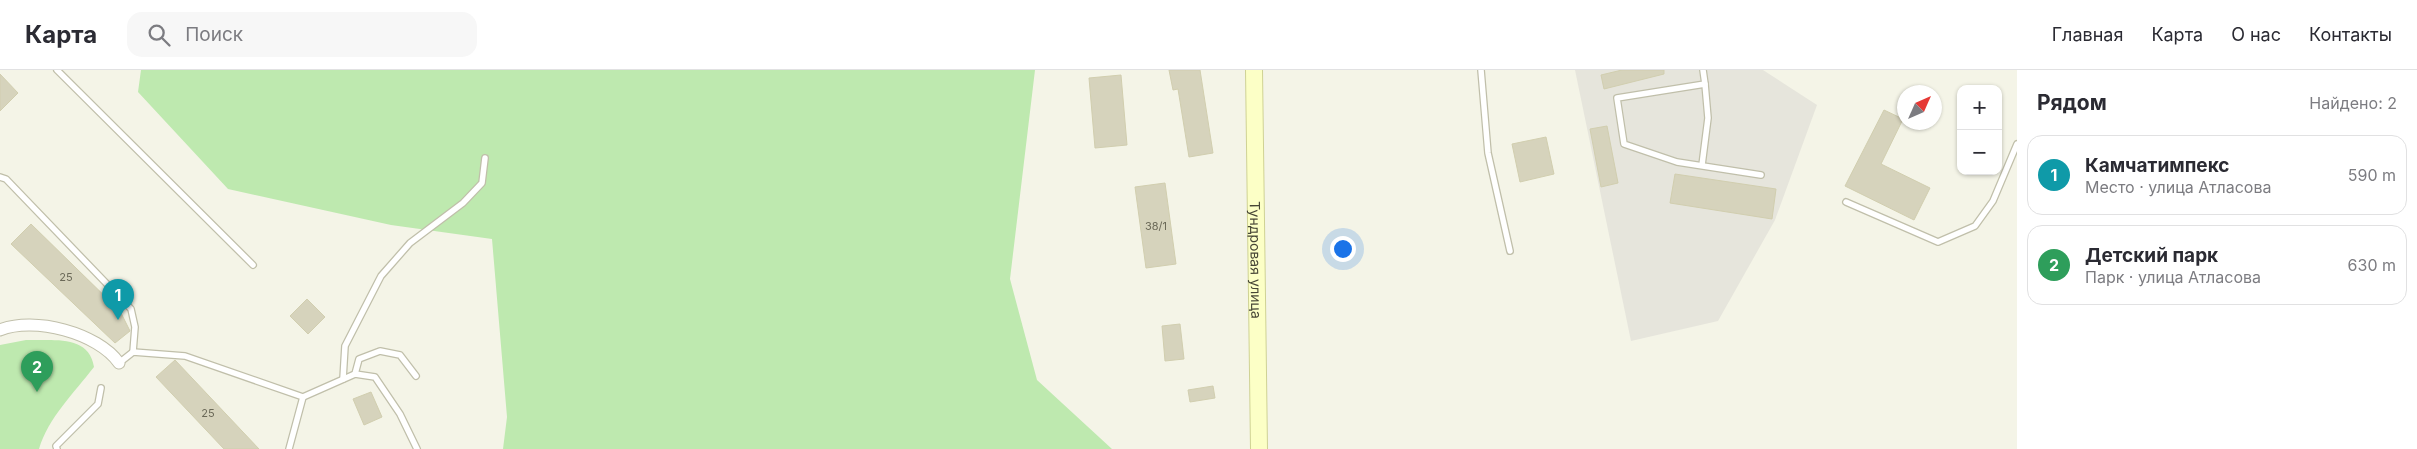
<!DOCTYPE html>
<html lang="ru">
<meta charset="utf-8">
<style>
body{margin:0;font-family:Inter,sans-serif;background:#f7f7f7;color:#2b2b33}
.controls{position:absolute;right:15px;top:15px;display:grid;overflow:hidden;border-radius:10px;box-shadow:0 1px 4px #0004}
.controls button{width:45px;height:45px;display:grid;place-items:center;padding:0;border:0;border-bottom:1px solid #e1e1e2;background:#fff;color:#2b2b33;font:25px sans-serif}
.compass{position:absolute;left:1897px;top:15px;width:45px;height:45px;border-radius:50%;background:#fff;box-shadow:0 1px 4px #0004;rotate:45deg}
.you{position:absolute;left:1342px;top:178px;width:18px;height:18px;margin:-12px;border:4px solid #fff;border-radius:50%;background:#1a73e8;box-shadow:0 0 0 8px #1a73e833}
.badge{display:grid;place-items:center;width:32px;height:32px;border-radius:50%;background:#0b8043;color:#fff;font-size:16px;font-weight:700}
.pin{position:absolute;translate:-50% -41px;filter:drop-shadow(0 1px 2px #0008)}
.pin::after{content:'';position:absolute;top:26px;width:18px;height:15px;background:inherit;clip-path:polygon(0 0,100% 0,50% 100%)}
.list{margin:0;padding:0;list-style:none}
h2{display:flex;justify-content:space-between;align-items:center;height:65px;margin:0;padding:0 20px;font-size:21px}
h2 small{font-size:16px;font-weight:400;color:#7c7c81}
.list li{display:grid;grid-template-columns:32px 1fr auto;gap:15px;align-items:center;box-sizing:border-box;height:80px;margin:0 10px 10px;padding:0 10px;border:1px solid #e1e1e2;border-radius:15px}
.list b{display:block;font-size:19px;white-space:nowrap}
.list p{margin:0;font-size:16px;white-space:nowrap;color:#7c7c81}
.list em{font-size:16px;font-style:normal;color:#7c7c81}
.icon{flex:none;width:28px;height:28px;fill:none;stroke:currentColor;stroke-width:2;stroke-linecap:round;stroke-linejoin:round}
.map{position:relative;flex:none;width:2017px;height:379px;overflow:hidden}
header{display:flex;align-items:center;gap:30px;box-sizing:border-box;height:70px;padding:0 25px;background:#fff;border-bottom:1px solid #e1e1e2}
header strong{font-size:24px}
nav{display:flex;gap:28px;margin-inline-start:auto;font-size:18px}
.search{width:350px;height:45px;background:#f7f7f7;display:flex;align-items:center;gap:12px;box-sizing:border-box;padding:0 18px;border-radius:15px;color:#7c7c81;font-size:19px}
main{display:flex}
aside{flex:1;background:#fff}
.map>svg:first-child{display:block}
</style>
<header>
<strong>Карта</strong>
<div class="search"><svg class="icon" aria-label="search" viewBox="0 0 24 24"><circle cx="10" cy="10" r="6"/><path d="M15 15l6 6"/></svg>Поиск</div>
<nav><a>Главная</a><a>Карта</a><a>О нас</a><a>Контакты</a></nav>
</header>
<main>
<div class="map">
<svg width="2017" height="379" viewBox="0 0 2017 379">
<rect width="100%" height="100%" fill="#f4f4e7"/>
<path fill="#e6e5dc" d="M 1575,0 L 1763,0 L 1817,35 L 1775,150 L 1718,251 L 1631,271 Z"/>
<g fill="#bee9af">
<path d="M 141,0 L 1035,0 L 1010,209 L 1037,310 L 1112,379 L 503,379 L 507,347 L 492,169 L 391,155 L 228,119 L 138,22 Z"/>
<path d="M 26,270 C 52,271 89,264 94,297 C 74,323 48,348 39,379 L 0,379 L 0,275 Z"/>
</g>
<g fill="#d6d3bc" stroke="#d1ceaf">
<path d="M 1169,0 L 1200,0 L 1213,83 L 1189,87 L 1178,19 L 1173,20 Z"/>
<path d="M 1622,0 L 1664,0 L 1664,4 L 1604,19 L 1601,5 Z"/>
<path d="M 0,4 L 18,23 L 0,41 Z"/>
<path d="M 1121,5 L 1127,75 L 1095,78 L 1089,8 Z"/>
<path d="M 1884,40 L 1903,49 L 1881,94 L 1930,118 L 1914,150 L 1845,116 Z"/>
<path d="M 1607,56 L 1618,113 L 1601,117 L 1590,59 Z"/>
<path d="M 1546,67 L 1554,104 L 1520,112 L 1512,74 Z"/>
<path d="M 1675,104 L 1776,119 L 1772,149 L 1670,133 Z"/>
<path d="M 1165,113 L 1176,194 L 1146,198 L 1135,117 Z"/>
<path d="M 31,154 L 120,241 L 130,261 L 115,273 L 11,174 Z"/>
<path d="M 307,229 L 325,247 L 308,264 L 290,246 Z"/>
<path d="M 1180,254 L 1184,289 L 1165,291 L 1162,256 Z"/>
<path d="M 175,290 L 259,379 L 224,379 L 156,307 Z"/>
<path d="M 1213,316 L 1215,328 L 1190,332 L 1188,320 Z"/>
<path d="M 371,322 L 382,347 L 364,355 L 353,329 Z"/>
</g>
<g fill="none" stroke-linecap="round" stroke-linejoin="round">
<defs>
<g id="lane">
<path d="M 57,0 L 253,195"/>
<path d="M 1481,0 L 1488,83 L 1510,181"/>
<path d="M 1703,0 L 1705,14 L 1617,28 L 1624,74 L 1677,92 L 1761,105"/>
<path d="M 1702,95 L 1708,48 L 1705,14"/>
<path d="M 0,107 L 6,109 L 131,239 L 135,257 L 133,282"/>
<path d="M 1846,132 L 1938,172 L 1975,156 L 1993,131 L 2017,74"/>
<path d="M 119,293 L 133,282 L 185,286 L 303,327 L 355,304 L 375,307 L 400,344 L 417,379"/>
<path d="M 355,304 L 359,289 L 380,281 L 400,285 L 416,306"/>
<path d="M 343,309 L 345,276 L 381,206 L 410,173 L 463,133 L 482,113 L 485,88"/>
<path d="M 57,379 L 56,376 L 98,334 L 101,318"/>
<path d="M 289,379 L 303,327"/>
</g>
<path id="street" d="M 0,260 C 34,246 98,263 119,293"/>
<g id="secondary">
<path id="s1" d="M 1254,0 L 1259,379"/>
</g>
</defs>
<use href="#lane" stroke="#c0bfaa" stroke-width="8"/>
<use href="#street" stroke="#c0bfaa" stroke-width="13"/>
<use href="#secondary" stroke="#cfd294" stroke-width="18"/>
<use href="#lane" stroke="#fff" stroke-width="5.5"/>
<use href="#street" stroke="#fff" stroke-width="11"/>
<use href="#secondary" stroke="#fcffc6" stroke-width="16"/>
</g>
<g text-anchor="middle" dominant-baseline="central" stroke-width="5" stroke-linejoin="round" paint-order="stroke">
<g font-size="11" fill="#6b6958">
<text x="1156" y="156">38/1</text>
<text x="66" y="207">25</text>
<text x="208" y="343">25</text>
</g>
<g font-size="14" fill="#474636" stroke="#fff">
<text stroke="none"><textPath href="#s1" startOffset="190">Тундровая улица</textPath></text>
</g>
</g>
</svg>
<div class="controls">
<button>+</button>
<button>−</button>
</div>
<svg class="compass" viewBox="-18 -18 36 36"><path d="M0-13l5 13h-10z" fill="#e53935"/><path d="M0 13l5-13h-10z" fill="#7c7c81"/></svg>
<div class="you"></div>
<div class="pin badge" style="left:118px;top:250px;background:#0f9aa8">1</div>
<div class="pin badge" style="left:37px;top:322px;background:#2e9e5b">2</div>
</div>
<aside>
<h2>Рядом<small>Найдено: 2</small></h2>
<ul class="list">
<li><span class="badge" style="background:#0f9aa8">1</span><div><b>Камчатимпекс</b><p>Место · улица Атласова</p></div><em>590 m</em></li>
<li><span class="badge" style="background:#2e9e5b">2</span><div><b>Детский парк</b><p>Парк · улица Атласова</p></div><em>630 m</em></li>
</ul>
</aside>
</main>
